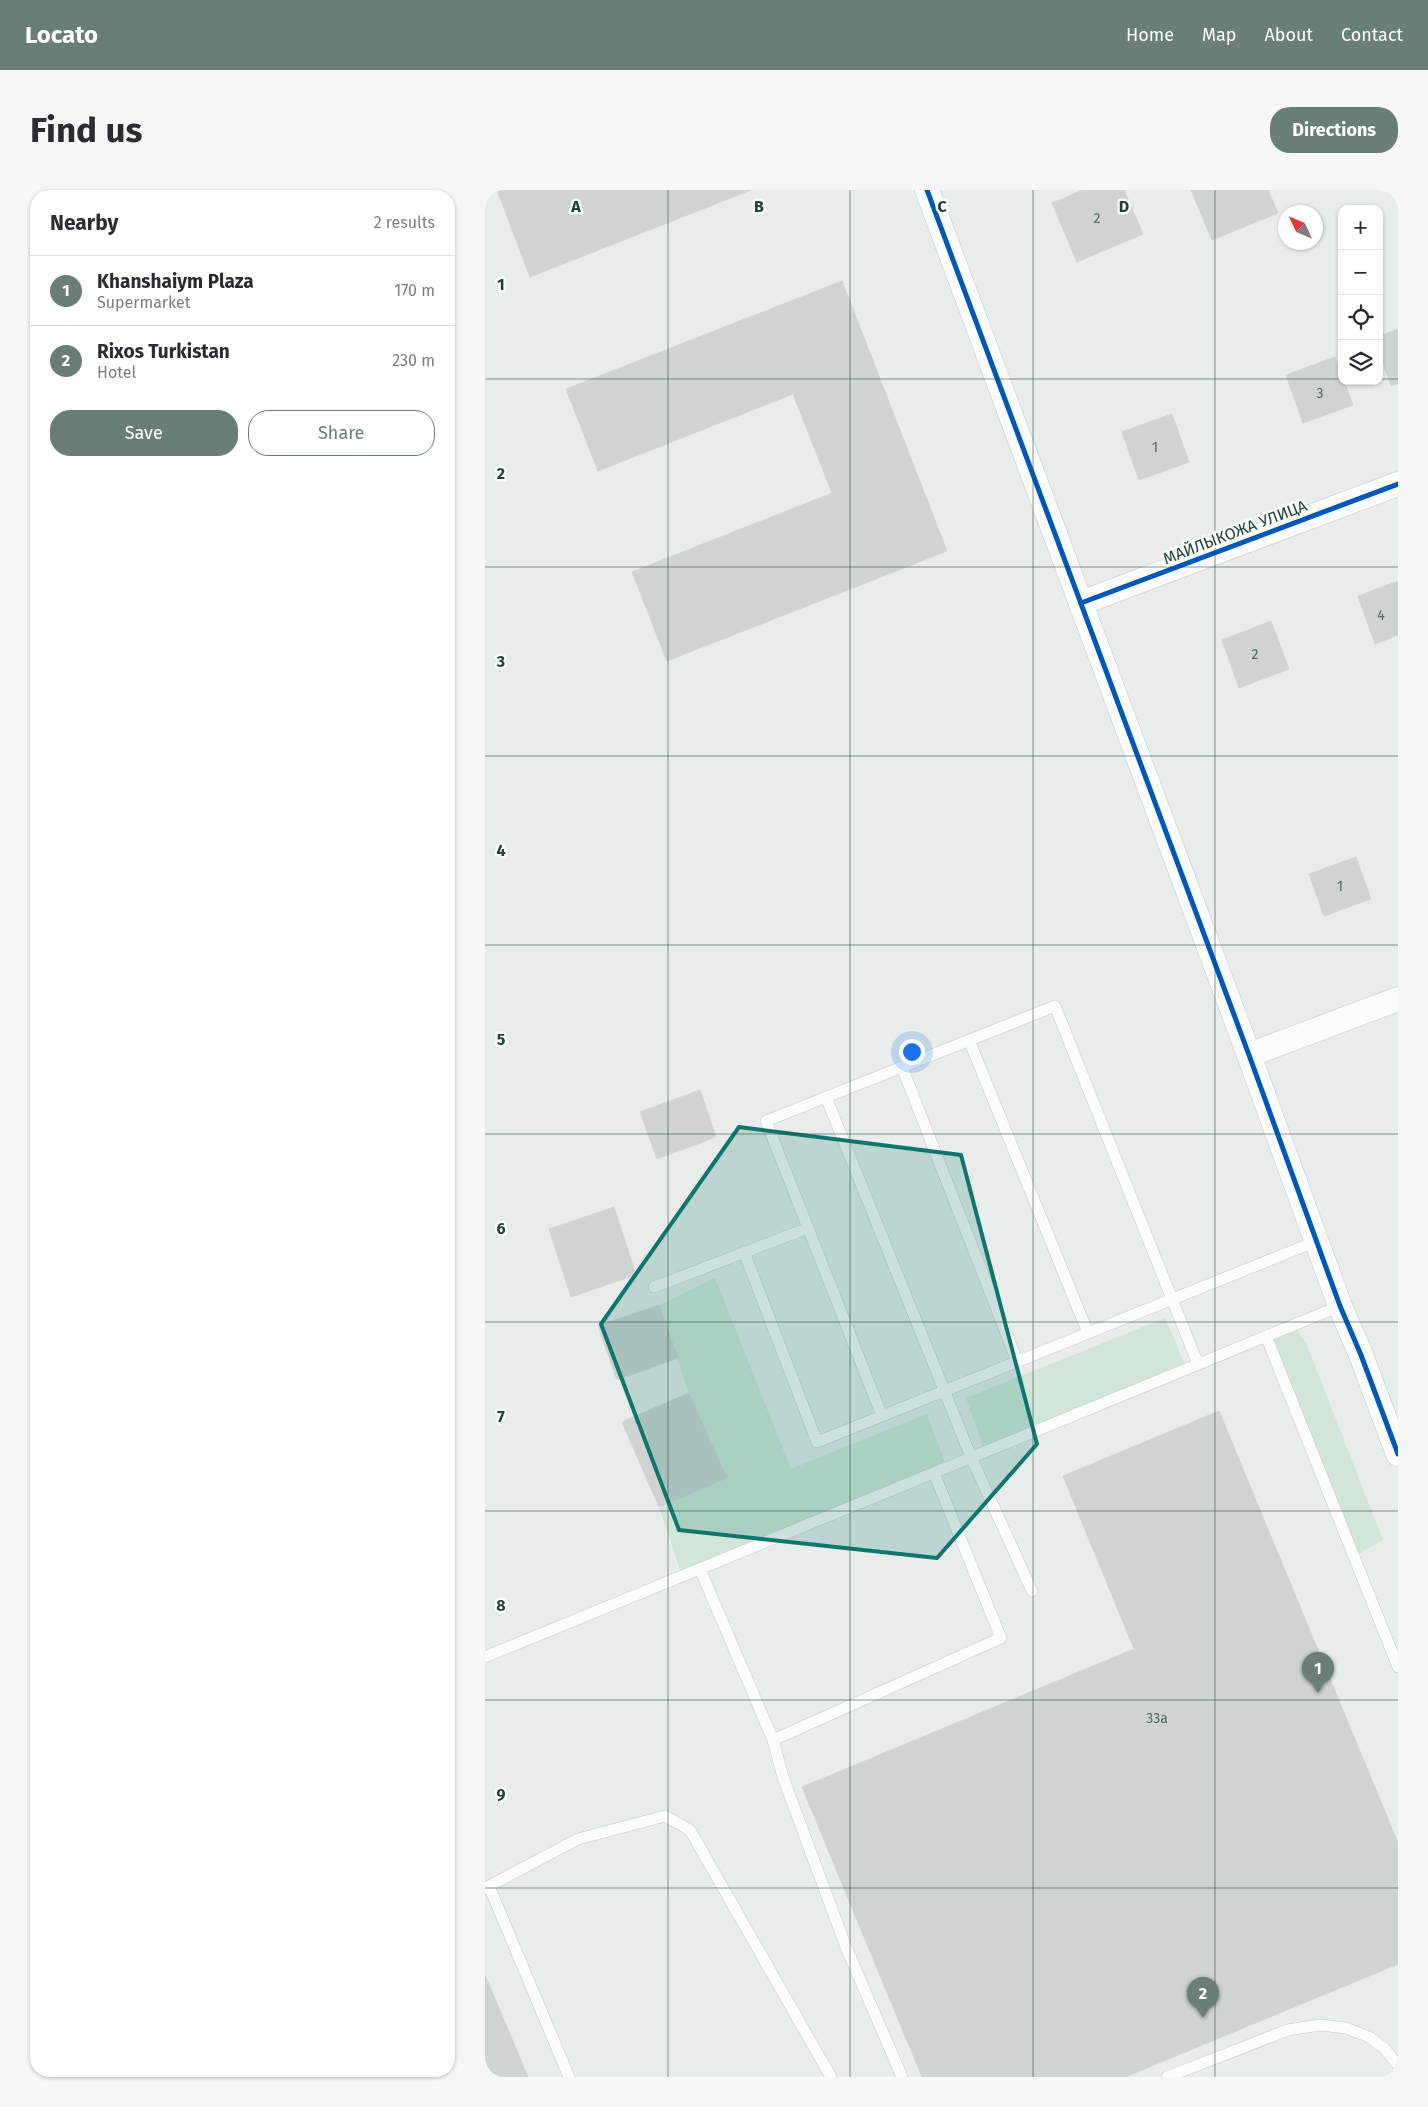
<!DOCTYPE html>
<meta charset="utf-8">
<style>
body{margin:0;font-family:"Fira Sans",sans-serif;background:#f7f7f7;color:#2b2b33}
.controls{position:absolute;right:15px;top:15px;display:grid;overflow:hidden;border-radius:10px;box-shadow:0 1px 4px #0004}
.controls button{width:45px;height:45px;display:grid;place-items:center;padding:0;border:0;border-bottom:1px solid #e1e1e2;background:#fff;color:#2b2b33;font:25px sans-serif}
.compass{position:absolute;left:793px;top:15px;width:45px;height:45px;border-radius:50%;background:#fff;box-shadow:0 1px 4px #0004;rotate:314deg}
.you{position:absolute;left:426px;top:861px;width:18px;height:18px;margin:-12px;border:4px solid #fff;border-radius:50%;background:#1a73e8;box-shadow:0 0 0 8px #1a73e833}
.badge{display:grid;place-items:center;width:32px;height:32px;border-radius:50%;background:#697e78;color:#fff;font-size:16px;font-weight:700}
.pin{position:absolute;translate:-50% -41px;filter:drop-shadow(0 1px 2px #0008)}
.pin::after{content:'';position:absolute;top:26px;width:18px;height:15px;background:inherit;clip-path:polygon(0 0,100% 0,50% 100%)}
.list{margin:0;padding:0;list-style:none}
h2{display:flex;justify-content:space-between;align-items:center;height:65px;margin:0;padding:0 20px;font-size:21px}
h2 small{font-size:16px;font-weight:400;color:#7c7c81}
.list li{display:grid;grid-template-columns:32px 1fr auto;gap:15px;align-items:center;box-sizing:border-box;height:70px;padding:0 20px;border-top:1px solid #e1e1e2}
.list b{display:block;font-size:19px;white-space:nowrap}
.list p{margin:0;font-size:16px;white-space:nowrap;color:#7c7c81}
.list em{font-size:16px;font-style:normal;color:#7c7c81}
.actions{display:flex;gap:10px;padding:15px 20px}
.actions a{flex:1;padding:11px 0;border:1px solid #697e78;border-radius:20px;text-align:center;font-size:18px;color:#697e78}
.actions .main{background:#697e78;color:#fff}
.icon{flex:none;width:28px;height:28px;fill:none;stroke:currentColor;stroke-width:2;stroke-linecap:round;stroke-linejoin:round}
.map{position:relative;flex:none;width:913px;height:1887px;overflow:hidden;border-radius:20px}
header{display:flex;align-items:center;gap:30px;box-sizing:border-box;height:70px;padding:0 25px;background:#697e78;color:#fff}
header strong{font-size:24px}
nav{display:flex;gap:28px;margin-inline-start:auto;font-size:18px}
.intro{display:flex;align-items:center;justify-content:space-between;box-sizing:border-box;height:120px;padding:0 30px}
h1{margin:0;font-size:35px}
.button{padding:12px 22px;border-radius:20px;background:#697e78;color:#fff;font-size:18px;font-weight:700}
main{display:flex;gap:30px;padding:0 30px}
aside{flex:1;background:#fff;border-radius:20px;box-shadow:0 1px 4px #0004}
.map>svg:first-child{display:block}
</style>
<header>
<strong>Locato</strong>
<nav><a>Home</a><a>Map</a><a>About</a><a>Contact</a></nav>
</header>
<div class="intro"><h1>Find us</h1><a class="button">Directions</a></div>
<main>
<aside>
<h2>Nearby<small>2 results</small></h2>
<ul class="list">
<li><span class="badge">1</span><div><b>Khanshaiym Plaza</b><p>Supermarket</p></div><em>170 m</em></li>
<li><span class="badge">2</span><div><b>Rixos Turkistan</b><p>Hotel</p></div><em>230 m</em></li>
</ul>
<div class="actions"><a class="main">Save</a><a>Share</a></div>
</aside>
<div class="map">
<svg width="913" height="1887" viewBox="0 0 913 1887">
<rect width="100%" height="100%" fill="#e8edeb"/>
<g fill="#d1e6d8">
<path d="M 230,1088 L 306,1279 L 442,1224 L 462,1278 L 197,1386 L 174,1317 L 242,1288 L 204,1203 L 174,1115 Z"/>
<path d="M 680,1128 L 702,1179 L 500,1262 L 481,1208 Z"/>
<path d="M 809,1135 L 822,1155 L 898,1350 L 869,1366 L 781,1146 Z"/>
</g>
<g fill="#cfd4d2" stroke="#d1d6d4">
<path d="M 12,0 L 266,0 L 45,87 Z"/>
<path d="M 598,0 L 639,0 L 658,44 L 592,72 L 567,13 Z"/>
<path d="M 706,0 L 783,0 L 793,23 L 727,50 Z"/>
<path d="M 357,91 L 462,361 L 182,471 L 147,382 L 347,303 L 308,204 L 113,281 L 81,199 Z"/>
<path d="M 913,139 L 913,194 L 906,196 L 894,162 L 894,146 Z"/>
<path d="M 850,167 L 857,185 L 857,191 L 859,191 L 868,215 L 818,233 L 801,185 Z"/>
<path d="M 687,224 L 704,272 L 654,290 L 637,242 Z"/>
<path d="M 913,391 L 913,445 L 890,454 L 873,406 Z"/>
<path d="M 786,431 L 804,479 L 754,498 L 737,450 Z"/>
<path d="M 871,667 L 886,709 L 839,726 L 824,684 Z"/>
<path d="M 215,900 L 231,947 L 172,969 L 155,922 Z"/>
<path d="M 129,1017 L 151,1085 L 86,1107 L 64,1039 Z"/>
<path d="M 174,1115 L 193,1168 L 132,1190 L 113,1136 Z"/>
<path d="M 204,1203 L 242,1288 L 174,1317 L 137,1232 Z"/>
<path d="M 734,1221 L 913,1653 L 913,1774 L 640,1887 L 437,1887 L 317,1597 L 649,1459 L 578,1286 Z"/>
<path d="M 0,1785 L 43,1887 L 0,1887 Z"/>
</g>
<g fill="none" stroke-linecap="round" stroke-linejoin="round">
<defs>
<g id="service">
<path d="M 484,850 L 603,1143"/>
<path d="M 417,877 L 532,1171"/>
<path d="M 341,907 L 486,1267 L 547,1401"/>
<path d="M 259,1062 L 332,1252 L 832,1051"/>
<path d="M 169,1097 L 323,1038"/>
<path d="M 781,1146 L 913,1477"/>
<path d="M 397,1226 L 281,931 L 570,816 L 713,1174"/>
<path d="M 215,1379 L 288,1550 L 298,1587 L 361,1757 L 417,1887"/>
<path d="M 0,1467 L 855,1116"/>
<path d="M 288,1550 L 516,1448 L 449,1283"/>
<path d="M 4,1696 L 93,1649 L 180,1626 L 205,1640 L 346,1887"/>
<path d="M 0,1698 L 4,1696 L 84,1887"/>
<path d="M 682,1887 L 803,1840 L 835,1835 L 861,1838 L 884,1847 L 899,1858 L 913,1875"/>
</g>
<g id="minor">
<path d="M 442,0 L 764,865 L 855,1116 L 876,1165 L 913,1264"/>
<path d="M 596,413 L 913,294"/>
<path d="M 764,865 L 913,809"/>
</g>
</defs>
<use href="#service" stroke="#c5cac8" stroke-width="12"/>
<use href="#minor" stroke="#c5cac8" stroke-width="25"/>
<use href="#service" stroke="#fcfcfc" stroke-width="11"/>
<use href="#minor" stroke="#fcfcfc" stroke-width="24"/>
<defs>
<g id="cycleway">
<path d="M 442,0 L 764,865 L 855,1116 L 876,1165 L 913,1264"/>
<path d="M 596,413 L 913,294"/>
</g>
</defs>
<use href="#cycleway" stroke="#f7fbf9" stroke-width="8"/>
<use href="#cycleway" stroke="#0057b8" stroke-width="5"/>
</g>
<path fill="#0f766e" fill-opacity="0.2" stroke="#0f766e" stroke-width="4" stroke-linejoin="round" d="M 254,937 L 476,965 L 552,1254 L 452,1368 L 194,1340 L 116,1134 Z"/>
<path fill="none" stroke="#24423a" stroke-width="1" stroke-opacity="0.55" d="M 183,0 L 183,1887M 365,0 L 365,1887M 548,0 L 548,1887M 730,0 L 730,1887M 0,189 L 857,189M 894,189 L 913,189M 0,377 L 913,377M 0,566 L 913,566M 0,755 L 913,755M 0,944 L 913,944M 0,1132 L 913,1132M 0,1321 L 913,1321M 0,1510 L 913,1510M 0,1698 L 913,1698"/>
<g text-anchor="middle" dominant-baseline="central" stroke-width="5" stroke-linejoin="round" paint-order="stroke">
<g font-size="14" fill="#506761">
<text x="612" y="28">2</text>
<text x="835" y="203">3</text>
<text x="670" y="257">1</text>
<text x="896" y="425">4</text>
<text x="770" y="464">2</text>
<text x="855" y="696">1</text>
<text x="672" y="1528">33а</text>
</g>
<g font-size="16" fill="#24423a" stroke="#f7fbf9">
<text transform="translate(750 342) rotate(-21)">МАЙЛЫКОЖА УЛИЦА</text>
</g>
</g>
<g font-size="16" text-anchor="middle" font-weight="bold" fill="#24423a" stroke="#f7fbf9" stroke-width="5" stroke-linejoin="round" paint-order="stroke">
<text x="91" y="22">A</text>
<text x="274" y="22">B</text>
<text x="457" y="22">C</text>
<text x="639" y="22">D</text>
<text x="16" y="100">1</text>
<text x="16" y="289">2</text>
<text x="16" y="477">3</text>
<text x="16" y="666">4</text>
<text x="16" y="855">5</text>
<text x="16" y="1044">6</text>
<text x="16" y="1232">7</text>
<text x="16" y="1421">8</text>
<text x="16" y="1610">9</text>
</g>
</svg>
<div class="controls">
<button>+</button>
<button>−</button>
<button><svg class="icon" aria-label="locate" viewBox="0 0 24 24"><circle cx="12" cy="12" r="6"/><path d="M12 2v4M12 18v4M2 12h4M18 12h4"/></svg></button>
<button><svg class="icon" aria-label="layers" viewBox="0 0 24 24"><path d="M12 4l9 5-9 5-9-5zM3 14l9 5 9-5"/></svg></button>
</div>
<svg class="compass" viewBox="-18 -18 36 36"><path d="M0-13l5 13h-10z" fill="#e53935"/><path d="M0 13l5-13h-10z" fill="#7c7c81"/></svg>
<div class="you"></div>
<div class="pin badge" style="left:833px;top:1503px">1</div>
<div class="pin badge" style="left:718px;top:1828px">2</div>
</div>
</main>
